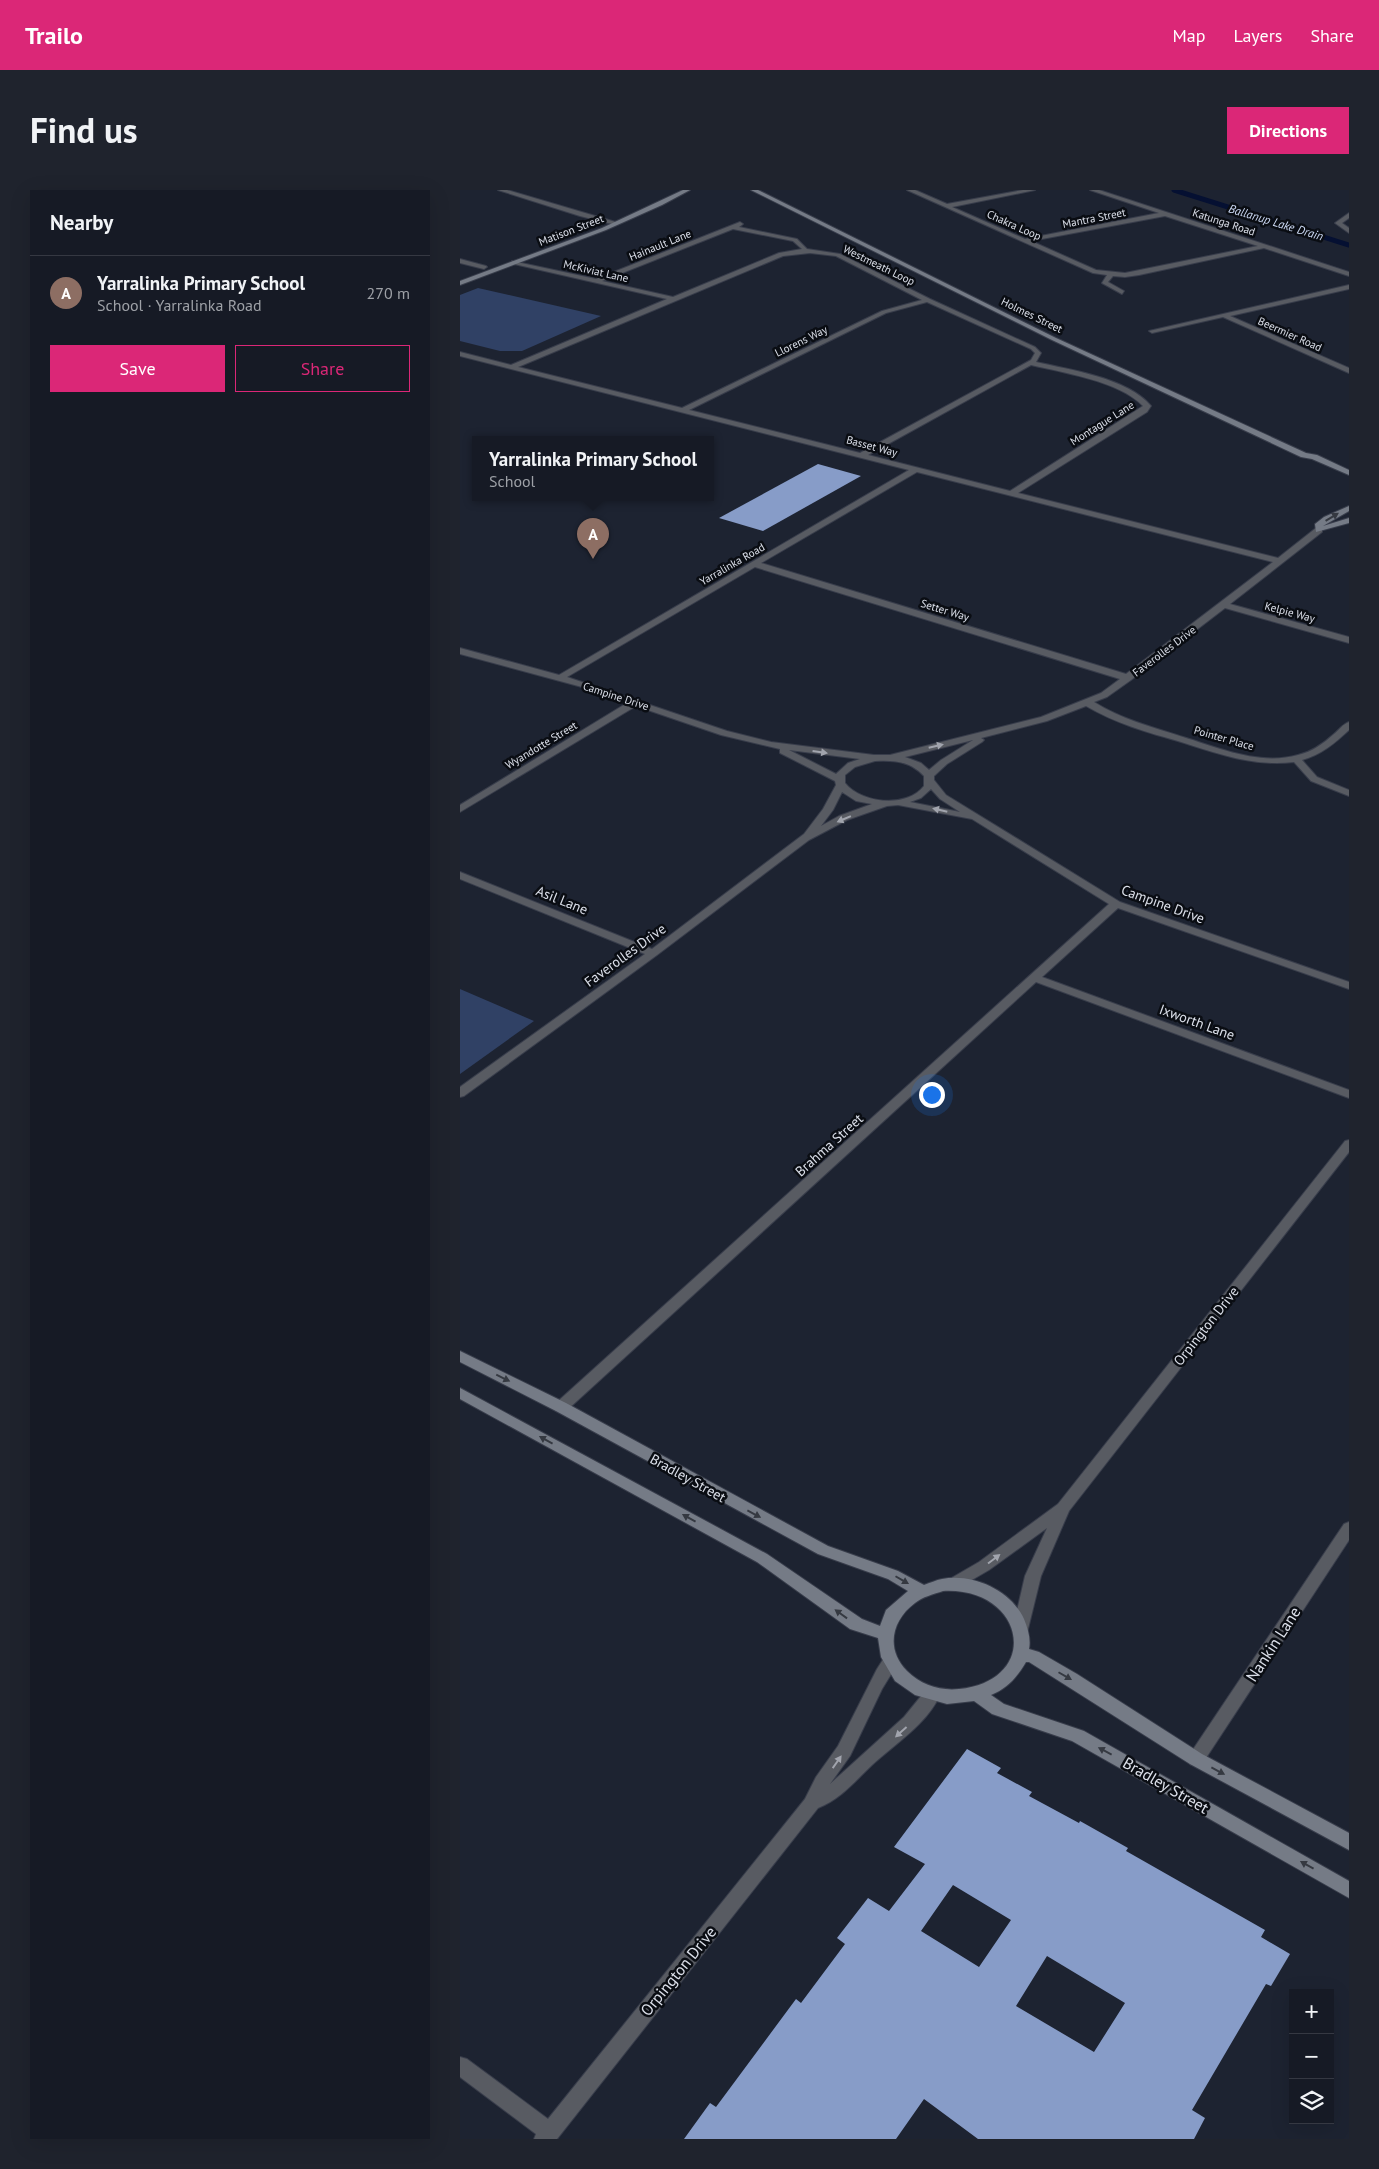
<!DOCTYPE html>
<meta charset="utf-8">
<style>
body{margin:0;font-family:"PT Sans",sans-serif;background:#1f232d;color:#f1f3f6}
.controls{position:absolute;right:15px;bottom:15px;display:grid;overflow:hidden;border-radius:0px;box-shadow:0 5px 20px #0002}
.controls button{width:45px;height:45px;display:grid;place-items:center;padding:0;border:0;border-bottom:1px solid #353842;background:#161a25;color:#f1f3f6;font:25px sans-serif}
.you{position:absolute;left:471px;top:904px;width:18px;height:18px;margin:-12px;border:4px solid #fff;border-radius:50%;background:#1a73e8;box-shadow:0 0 0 8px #1a73e833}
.badge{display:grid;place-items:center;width:32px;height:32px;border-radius:50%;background:#db2777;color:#fff;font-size:16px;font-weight:700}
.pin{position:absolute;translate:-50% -41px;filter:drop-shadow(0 1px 2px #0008)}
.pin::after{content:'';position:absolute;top:26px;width:18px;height:15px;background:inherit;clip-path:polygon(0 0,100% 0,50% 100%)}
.popup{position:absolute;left:12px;top:246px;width:242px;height:65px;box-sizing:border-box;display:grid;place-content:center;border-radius:0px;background:#161a25;filter:drop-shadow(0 1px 4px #0005);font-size:16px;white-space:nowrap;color:#9ea1a7}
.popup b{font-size:19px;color:#f1f3f6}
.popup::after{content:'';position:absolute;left:50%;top:100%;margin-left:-10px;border:10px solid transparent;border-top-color:#161a25}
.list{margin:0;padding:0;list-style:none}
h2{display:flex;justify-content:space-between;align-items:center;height:65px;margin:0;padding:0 20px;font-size:21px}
h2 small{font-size:16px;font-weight:400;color:#9ea1a7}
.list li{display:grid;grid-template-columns:32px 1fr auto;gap:15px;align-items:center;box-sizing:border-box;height:75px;padding:0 20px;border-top:1px solid #353842}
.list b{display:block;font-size:19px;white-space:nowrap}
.list p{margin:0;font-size:16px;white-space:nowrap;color:#9ea1a7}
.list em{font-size:16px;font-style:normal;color:#9ea1a7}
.actions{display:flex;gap:10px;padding:15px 20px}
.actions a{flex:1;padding:11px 0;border:1px solid #db2777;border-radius:0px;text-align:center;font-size:18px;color:#db2777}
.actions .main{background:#db2777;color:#fff}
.icon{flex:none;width:28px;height:28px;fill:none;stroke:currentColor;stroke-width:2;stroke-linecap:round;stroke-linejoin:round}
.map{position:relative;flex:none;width:889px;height:1949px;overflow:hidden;border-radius:0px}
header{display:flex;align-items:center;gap:30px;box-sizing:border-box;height:70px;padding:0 25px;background:#db2777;color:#fff}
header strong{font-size:24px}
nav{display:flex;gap:28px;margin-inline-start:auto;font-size:18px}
.intro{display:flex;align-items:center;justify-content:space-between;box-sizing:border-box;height:120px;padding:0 30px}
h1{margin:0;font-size:35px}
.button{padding:12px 22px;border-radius:0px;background:#db2777;color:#fff;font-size:18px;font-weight:700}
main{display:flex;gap:30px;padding:0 30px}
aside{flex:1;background:#161a25;border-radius:0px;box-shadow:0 5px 20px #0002}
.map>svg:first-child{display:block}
</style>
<header>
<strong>Trailo</strong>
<nav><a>Map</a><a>Layers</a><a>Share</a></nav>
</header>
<div class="intro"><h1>Find us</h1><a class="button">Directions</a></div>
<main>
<aside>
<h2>Nearby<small></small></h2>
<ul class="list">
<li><span class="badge" style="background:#8d6e63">A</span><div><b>Yarralinka Primary School</b><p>School · Yarralinka Road</p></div><em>270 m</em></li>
</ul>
<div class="actions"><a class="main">Save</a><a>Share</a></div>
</aside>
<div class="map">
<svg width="889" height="1949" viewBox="0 0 889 1949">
<rect width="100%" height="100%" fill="#1d2331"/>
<g fill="#304165">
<path d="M 18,98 L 141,126 L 62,161 L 40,161 L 0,151 L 0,105 Z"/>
<path d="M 0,799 L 74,831 L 0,884 Z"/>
</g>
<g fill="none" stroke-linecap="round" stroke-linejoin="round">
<path stroke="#051032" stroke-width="5" d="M 714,0 L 889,55"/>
</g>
<g fill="#879cc8" fill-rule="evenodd">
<path d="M 358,274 L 401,286 L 303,341 L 259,328 Z"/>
<path d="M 507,1559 L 541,1578 L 537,1583 L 572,1602 L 569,1606 L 619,1633 L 620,1631 L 668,1658 L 666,1661 L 805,1740 L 801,1747 L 830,1764 L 811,1796 L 806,1794 L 732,1920 L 745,1928 L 734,1949 L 518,1949 L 464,1909 L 436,1949 L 224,1949 L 250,1913 L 256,1917 L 336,1809 L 341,1813 L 385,1754 L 377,1748 L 408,1708 L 429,1721 L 465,1674 L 434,1657 ZM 493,1695 L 551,1730 L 519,1777 L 461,1741 ZM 587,1766 L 665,1813 L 634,1862 L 556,1816 Z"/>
</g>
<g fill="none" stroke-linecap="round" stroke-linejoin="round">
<defs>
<g id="street">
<path d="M 38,0 L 47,0 L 159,33 L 156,35 L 120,26 Z"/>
<path d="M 447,0 L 455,0 L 487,14 L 563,0 L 575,0 L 492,17 L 565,49 L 699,23 L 630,0 L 639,0 L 889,82 L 889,86 L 804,58 L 679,85 L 665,87 L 653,86 L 648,92 L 664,101 L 662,104 L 642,93 L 647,85 L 633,83 ZM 705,26 L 798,56 L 665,83 L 636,80 L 571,51 Z"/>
<path d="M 889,23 L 889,28 L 882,33 L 889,38 L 889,43 L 875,33 Z"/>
<path d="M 280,32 L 283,34 L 279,37 L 337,49 L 347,59 L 380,64 L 470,109 L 575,157 L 581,163 L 576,172 C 610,180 668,188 691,216 L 687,222 L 558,303 L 818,368 L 856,338 L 862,338 L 862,342 L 770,414 L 889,447 L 889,453 L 765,418 L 671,490 L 647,507 L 634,512 C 661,529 692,537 723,547 C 759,558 800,576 838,565 C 852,562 864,553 874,544 C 879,540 883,534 889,532 L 889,540 C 875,553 861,565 842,570 L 857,587 L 889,600 L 889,606 L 851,591 L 834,572 C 793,577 756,563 718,551 C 686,542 655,533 626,516 L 587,531 L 521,548 L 524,550 L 522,552 L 487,574 L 474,586 L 474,590 L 486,605 L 660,712 L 889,792 L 889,799 L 658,718 L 582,787 L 889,900 L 889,908 L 576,792 L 106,1221 L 96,1221 L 94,1217 L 96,1213 L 649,714 L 512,629 L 438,615 L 427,616 L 387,630 L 349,650 L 197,765 L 4,906 L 0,907 L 0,897 L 185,764 L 0,689 L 0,682 L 192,759 L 344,644 L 363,619 L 376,595 L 375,591 L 320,563 L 320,559 L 261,545 L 176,516 L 0,622 L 0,615 L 167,513 L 122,497 L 0,464 L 0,458 L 99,485 L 449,280 L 0,166 L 0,162 L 51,175 L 207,109 L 54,74 L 52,71 L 136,89 ZM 273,39 L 333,51 L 342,59 L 319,63 L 213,107 L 142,91 ZM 350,63 L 376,66 L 462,110 L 422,121 L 222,218 L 58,177 L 323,66 ZM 467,112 L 571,159 L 575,163 L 571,170 L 400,263 L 229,220 L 426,123 ZM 571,175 C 604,183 659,191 683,216 L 550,301 L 408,265 ZM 457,282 L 813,372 L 666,484 L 301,373 ZM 295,377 L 660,489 L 641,503 L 581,527 L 430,565 L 414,565 L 311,552 L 267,541 L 107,487 ZM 513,550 L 481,570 L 469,580 L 461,573 L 445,567 ZM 329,560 L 400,569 L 388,573 L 376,584 ZM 415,571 C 434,570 450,571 464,586 L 464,596 C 446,619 401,613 385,593 L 385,585 L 395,577 ZM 471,599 L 480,609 L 500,622 L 450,612 L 461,608 ZM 382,602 L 396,611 L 412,614 L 379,626 L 361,636 L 373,620 Z"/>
<path d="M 0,69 L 26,76 L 27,77 L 24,79 L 0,73 Z"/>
<path d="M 889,95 L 889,99 L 770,126 L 889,178 L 889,183 L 763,127 L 692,143 L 689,141 Z"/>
<path d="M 889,950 L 889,962 L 609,1321 L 581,1386 L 567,1443 L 561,1444 L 555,1443 L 553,1438 L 565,1386 L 587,1338 L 529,1380 L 498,1398 L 493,1400 L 488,1398 L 485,1394 L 488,1390 L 519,1372 L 598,1314 L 885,951 Z"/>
<path d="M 889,1332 L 889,1350 L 742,1574 L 736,1576 L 730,1574 L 728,1569 L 730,1564 L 884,1334 Z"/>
<path d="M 430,1466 L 436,1468 L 438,1473 L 422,1499 L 390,1566 L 370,1594 L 444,1527 L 466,1500 L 472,1498 L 478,1500 L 480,1505 C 466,1535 436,1553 412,1575 C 395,1591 381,1609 358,1618 L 97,1949 L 74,1949 L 76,1944 L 0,1887 L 0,1867 L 7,1869 L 88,1929 L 345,1609 L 356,1587 L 378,1556 L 417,1479 L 424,1468 Z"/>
</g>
<g id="secondary">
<path d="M 223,0 L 230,0 L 202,15 L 146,40 L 0,95 L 0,91 L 142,38 Z"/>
<path d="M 291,0 L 298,0 L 596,148 L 846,263 L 857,265 L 889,280 L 889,285 L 852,269 L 841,267 L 592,150 Z"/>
<path d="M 889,316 L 889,321 L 863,336 L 889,328 L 889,333 L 856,342 L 855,334 L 864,327 Z"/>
<path d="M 0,1161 L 106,1213 L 368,1356 L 438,1381 L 464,1395 C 470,1393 476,1390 482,1389 C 514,1383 551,1401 564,1429 C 568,1439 571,1449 569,1459 L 579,1462 L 617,1484 L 742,1564 L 889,1643 L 889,1660 L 730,1574 L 569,1472 L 566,1472 C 557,1487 548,1498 531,1505 L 544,1514 L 624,1541 L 889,1691 L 889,1708 L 612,1551 L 532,1524 L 514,1511 L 487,1514 L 455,1505 L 435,1491 L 421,1467 L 418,1448 L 390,1439 L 297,1372 L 0,1209 L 0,1198 L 307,1364 L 402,1429 L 420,1436 L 426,1420 L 448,1401 L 428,1389 L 358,1364 L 96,1221 L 0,1172 ZM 483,1401 C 565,1397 583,1490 499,1499 C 480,1501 461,1495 447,1481 C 425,1459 432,1430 455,1413 C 462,1407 474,1404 483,1401 Z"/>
</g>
</defs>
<use href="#street" stroke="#383d4b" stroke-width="2"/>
<use href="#secondary" stroke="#383d4b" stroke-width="2"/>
<use href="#street" fill="#585b62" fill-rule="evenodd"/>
<use href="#secondary" fill="#757b86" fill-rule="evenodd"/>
</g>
<defs><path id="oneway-solid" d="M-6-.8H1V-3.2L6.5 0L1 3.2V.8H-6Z" transform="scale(1.25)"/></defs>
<g fill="#353941">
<use href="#oneway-solid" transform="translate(872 327) rotate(-31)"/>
<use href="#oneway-solid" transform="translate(43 1188) rotate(26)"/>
<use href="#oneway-solid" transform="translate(86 1250) rotate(-151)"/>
<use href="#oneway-solid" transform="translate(294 1324) rotate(28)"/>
<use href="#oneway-solid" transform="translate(229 1328) rotate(-151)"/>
<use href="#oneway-solid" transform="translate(442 1390) rotate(30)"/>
<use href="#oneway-solid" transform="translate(381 1424) rotate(-144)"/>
<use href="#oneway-solid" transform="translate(605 1486) rotate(30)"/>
<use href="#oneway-solid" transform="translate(645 1561) rotate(-152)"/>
<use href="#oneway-solid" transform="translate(758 1581) rotate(28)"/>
<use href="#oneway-solid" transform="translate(847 1675) rotate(-151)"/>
</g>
<g fill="#a1a4ad">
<use href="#oneway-solid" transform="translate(476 556) rotate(-13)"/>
<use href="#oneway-solid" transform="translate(360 562) rotate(8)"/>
<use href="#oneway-solid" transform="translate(480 620) rotate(-167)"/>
<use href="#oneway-solid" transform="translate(384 629) rotate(157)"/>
<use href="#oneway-solid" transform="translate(534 1369) rotate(-37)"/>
<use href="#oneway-solid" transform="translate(441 1542) rotate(138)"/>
<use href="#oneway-solid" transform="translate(377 1572) rotate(-55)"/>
</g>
<g text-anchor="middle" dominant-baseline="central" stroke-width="5" stroke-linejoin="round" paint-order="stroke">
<g font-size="11" fill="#dce0ea" stroke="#0a0d13">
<text transform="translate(634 28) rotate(-11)">Mantra Street</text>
<text transform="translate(764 32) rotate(18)">Katunga Road</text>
<text transform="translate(554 35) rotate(24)">Chakra Loop</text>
<text transform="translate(111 40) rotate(-21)">Matison Street</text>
<text transform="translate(200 55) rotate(-22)">Hainault Lane</text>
<text transform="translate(419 75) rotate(26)">Westmeath Loop</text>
<text transform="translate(136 81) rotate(13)">McKiviat Lane</text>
<text transform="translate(572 125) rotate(26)">Holmes Street</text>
<text transform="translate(830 144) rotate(24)">Beermier Road</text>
<text transform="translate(341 151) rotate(-26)">Llorens Way</text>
<text transform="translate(642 233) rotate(-32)">Montague Lane</text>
<text transform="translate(412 256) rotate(15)">Basset Way</text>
<text transform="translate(272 374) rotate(-30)">Yarralinka Road</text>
<text transform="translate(485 420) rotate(17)">Setter Way</text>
<text transform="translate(830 422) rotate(15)">Kelpie Way</text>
<text transform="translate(704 461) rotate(-37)">Faverolles Drive</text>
<text transform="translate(156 506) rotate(18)">Campine Drive</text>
<text transform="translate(764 548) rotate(16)">Pointer Place</text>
<text transform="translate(81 555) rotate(-31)">Wyandotte Street</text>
</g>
<g font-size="12" font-style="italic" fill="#cedbf6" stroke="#0a0d13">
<text transform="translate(816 32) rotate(17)">Ballanup Lake Drain</text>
</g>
<g font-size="14" fill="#dce0ea" stroke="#0a0d13">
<text transform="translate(102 710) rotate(22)">Asil Lane</text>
<text transform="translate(703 714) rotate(20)">Campine Drive</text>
<text transform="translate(165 765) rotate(-36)">Faverolles Drive</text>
<text transform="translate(737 832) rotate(20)">Ixworth Lane</text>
<text transform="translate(369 955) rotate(-42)">Brahma Street</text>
<text transform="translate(746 1136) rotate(-52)">Orpington Drive</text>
<text transform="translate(228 1288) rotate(29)">Bradley Street</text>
</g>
<g font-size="16" fill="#dce0ea" stroke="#0a0d13">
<text transform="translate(813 1454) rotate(-57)">Nankin Lane</text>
<text transform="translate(706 1595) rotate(30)">Bradley Street</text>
<text transform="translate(218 1781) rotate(-51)">Orpington Drive</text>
</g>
</g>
</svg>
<div class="controls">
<button>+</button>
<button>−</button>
<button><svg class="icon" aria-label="layers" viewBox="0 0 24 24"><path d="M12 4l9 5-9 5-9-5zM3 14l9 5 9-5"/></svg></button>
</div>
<div class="you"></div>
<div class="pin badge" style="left:133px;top:369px;background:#8d6e63">A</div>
<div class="popup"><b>Yarralinka Primary School</b>School</div>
</div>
</main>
